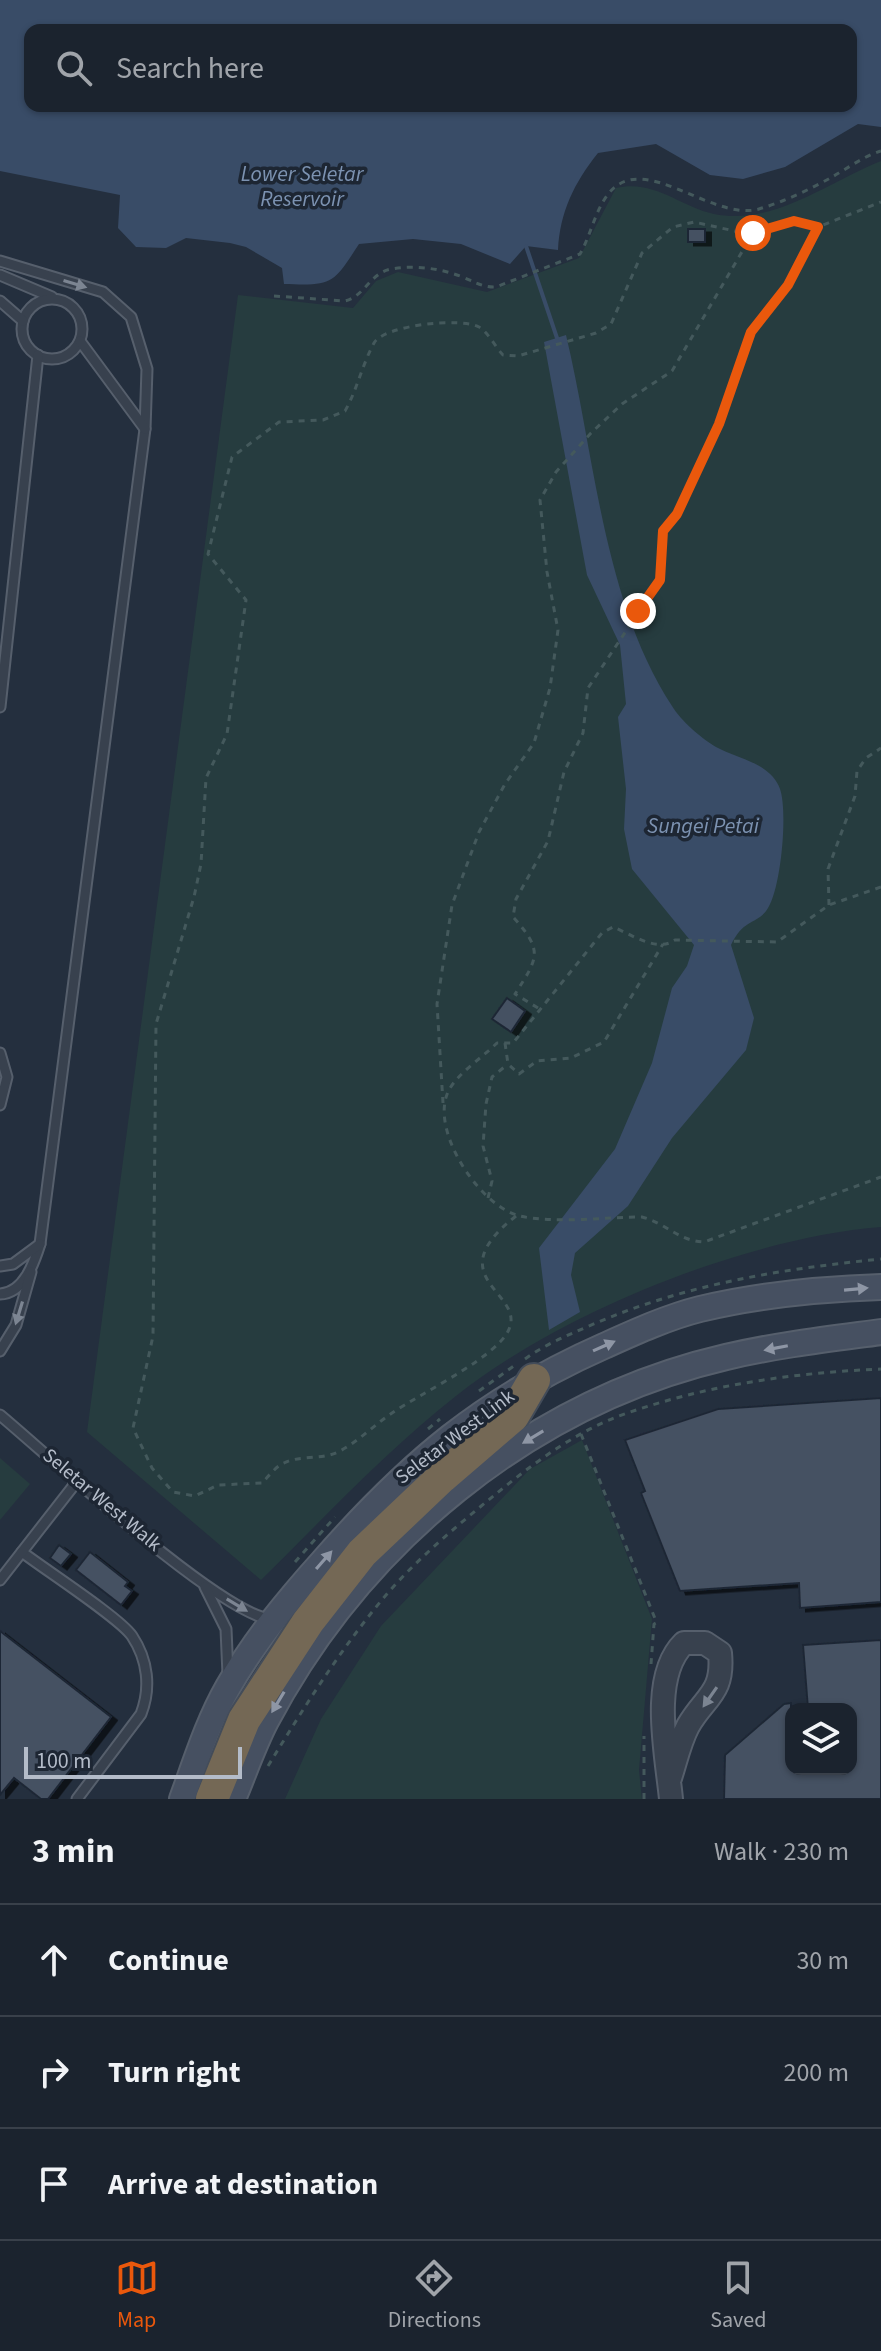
<!DOCTYPE html>
<meta charset="utf-8">
<style>
body{margin:0;font-family:"Source Sans 3",sans-serif;background:#242b36;color:#f1f3f6}
.controls{position:absolute;right:24px;bottom:24px;display:grid;overflow:hidden;border-radius:16px;box-shadow:0 2px 6px #0004}
.controls button{width:72px;height:72px;display:grid;place-items:center;padding:0;border:0;border-bottom:2px solid #39404a;background:#1b232e;color:#f1f3f6;font:40px sans-serif}
.scale{position:absolute;left:24px;bottom:20px;width:218px;box-sizing:border-box;padding-left:8px;border:4px solid #b4bcc9;border-top:0;font-size:22px;line-height:28px;white-space:nowrap;color:#b4bcc9;-webkit-text-stroke:6px #1d2633;paint-order:stroke}
.stop{position:absolute;width:24px;height:24px;margin:-18px;border:6px solid #ea580c;border-radius:50%;background:#fff}
.stop.end{background:#ea580c;border-color:#fff;box-shadow:0 2px 8px #0008}
.list{margin:0;padding:0;list-style:none}
h2{display:flex;justify-content:space-between;align-items:center;height:104px;margin:0;padding:0 32px;font-size:34px}
h2 small{font-size:26px;font-weight:400;color:#a0a4aa}
.list li{display:grid;grid-template-columns:52px 1fr auto;gap:24px;align-items:center;box-sizing:border-box;height:112px;padding:0 32px;border-top:2px solid #39404a}
.list b{display:block;font-size:30px;white-space:nowrap}
.list em{font-size:26px;font-style:normal;color:#a0a4aa}
.icon{flex:none;width:44px;height:44px;fill:none;stroke:currentColor;stroke-width:2;stroke-linecap:round;stroke-linejoin:round}
.map{position:relative;flex:none;width:881px;height:1799px;overflow:hidden}
.search{position:absolute;background:#1b232e;box-shadow:0 2px 6px #0004;left:24px;right:24px;top:24px;height:88px;display:flex;align-items:center;gap:20px;box-sizing:border-box;padding:0 28px;border-radius:16px;color:#a0a4aa;font-size:30px}
.sheet{height:440px;background:#1b232e}
nav{display:flex;justify-content:space-around;align-items:center;box-sizing:border-box;height:112px;border-top:2px solid #39404a;background:#1b232e;font-size:22px;color:#a0a4aa}
nav a{display:grid;justify-items:center;gap:4px}
nav .on{color:#ea580c}
.map>svg:first-child{display:block}
</style>
<div class="map">
<svg width="881" height="1799" viewBox="0 0 881 1799">
<defs>
<filter id="shadow"><feDropShadow dx="6" dy="3.5" stdDeviation="0" flood-color="#0009"/></filter>
</defs>
<rect width="100%" height="100%" fill="#242f3e"/>
<g fill="#263c3f">
<path d="M 881,161 L 881,1227 C 745,1238 562,1312 456,1396 C 386,1451 324,1518 261,1580 L 87,1432 L 238,295 L 353,308 L 376,281 L 398,272 L 487,292 L 579,258 L 616,188 C 654,179 679,206 714,214 C 774,226 828,182 881,161 Z"/>
<path d="M 582,1440 L 652,1619 L 639,1770 L 642,1799 L 285,1799 L 321,1719 L 381,1626 L 530,1469 Z"/>
<path d="M 0,1458 L 30,1484 L 0,1520 Z"/>
</g>
<g fill="#394c67" fill-rule="evenodd">
<path d="M 0,0 L 881,0 L 881,127 L 858,124 L 785,167 L 743,179 L 710,175 L 656,144 L 598,153 C 574,183 560,212 558,250 L 526,246 L 510,264 L 461,244 L 413,239 L 359,244 C 333,284 333,286 284,284 L 282,268 L 246,247 L 230,243 L 186,238 L 166,248 L 136,247 L 118,228 L 120,195 L 0,171 ZM 30,30 L 851,30 L 851,106 L 30,106 Z"/>
<path d="M 566,335 C 595,456 603,600 672,706 C 681,721 701,738 716,747 C 738,759 771,763 780,789 C 788,812 781,888 768,908 C 758,925 744,917 731,945 L 754,1018 L 746,1050 L 672,1138 L 628,1206 L 575,1253 L 571,1275 L 580,1312 L 549,1330 L 539,1248 L 615,1149 L 652,1063 L 672,988 L 687,966 L 694,945 L 632,869 L 624,829 L 626,789 L 618,717 L 626,704 L 620,645 L 587,575 L 544,342 Z"/>
</g>
<g fill="none" stroke-linecap="round" stroke-linejoin="round">
<path stroke="#394c67" stroke-width="4" d="M 526,246 L 557,338"/>
</g>
<g fill="#455162" stroke="#1f2835" stroke-width="2" filter="url(#shadow)">
<rect x="688" y="229" width="17" height="13"/>
<path d="M 507,998 L 525,1011 L 511,1032 L 492,1019 Z"/>
<path d="M 881,1398 L 881,1602 L 800,1608 L 799,1583 L 680,1591 L 641,1493 L 645,1491 L 625,1440 L 718,1409 Z"/>
<path d="M 59,1545 L 71,1554 L 61,1566 L 50,1558 Z"/>
<path d="M 90,1552 L 128,1582 L 125,1586 L 132,1591 L 121,1605 L 76,1570 Z"/>
<path d="M 0,1631 L 111,1717 L 48,1799 L 41,1799 L 14,1778 L 0,1795 Z"/>
<path d="M 881,1640 L 881,1799 L 724,1799 L 725,1755 L 784,1704 L 791,1703 L 791,1769 L 851,1769 L 851,1709 L 808,1709 L 803,1645 Z"/>
</g>
<g fill="none" stroke-linecap="round" stroke-linejoin="round">
<defs>
<g id="service">
<path d="M 0,261 L 103,292 L 131,317 L 147,369 L 145,429 L 40,1244 C 34,1263 24,1293 0,1294"/>
<path d="M 0,275 L 52,297"/>
<circle cx="52" cy="329" r="30"/>
<path d="M 0,301 L 23,321"/>
<path d="M 80,341 L 145,429"/>
<path d="M 0,707 L 38,355"/>
<path d="M 0,1053 L 7,1077 L 0,1105"/>
<path d="M 0,1266 L 13,1264 L 40,1244"/>
<path d="M 0,1351 L 16,1325 L 31,1272"/>
<path d="M 0,1415 C 49,1456 219,1613 270,1619"/>
<path d="M 22,1552 C 44,1569 120,1618 132,1636 C 148,1660 151,1688 141,1714 L 77,1799"/>
<path d="M 0,1580 L 78,1480"/>
<path d="M 205,1587 L 226,1629 L 228,1675"/>
</g>
<path id="tertiary" d="M 669,1781 C 675,1764 679,1743 688,1726 C 705,1696 724,1694 720,1653 L 705,1643 L 684,1643 C 649,1677 667,1756 671,1799"/>
<g id="secondary">
<path d="M 182,1799 C 196,1761 208,1722 228,1687 C 254,1641 288,1600 323,1561 C 409,1463 484,1399 604,1346 C 635,1332 668,1317 700,1309 C 758,1295 821,1289 881,1287"/>
<path d="M 233,1799 C 244,1773 253,1746 266,1721 C 360,1543 528,1403 726,1357 C 777,1345 829,1339 881,1332"/>
</g>
<path id="motorway" d="M 212,1799 L 244,1720 L 308,1622 L 362,1553 L 442,1477 L 513,1416 L 534,1380"/>
</defs>
<use href="#service" stroke="#565f6c" stroke-width="13"/>
<use href="#tertiary" stroke="#565f6c" stroke-width="26"/>
<use href="#secondary" stroke="#565f6c" stroke-width="28"/>
<use href="#motorway" stroke="#434c59" stroke-width="36"/>
<g stroke="#44595c" stroke-width="3" stroke-dasharray="6 6" stroke-linecap="butt">
<path d="M 274,296 L 345,301 C 365,296 370,273 391,269 C 414,265 438,268 460,276 C 473,281 483,288 496,287 L 580,254 C 591,235 595,210 609,193 C 644,150 712,222 759,209 C 783,202 811,189 832,177 C 848,168 864,156 881,151"/>
<path d="M 881,887 L 829,905 L 777,942 L 675,940 C 657,953 631,934 613,927 L 602,933 L 513,1043 L 497,1043 C 483,1057 458,1073 449,1090 C 428,1129 480,1207 520,1216 C 555,1224 606,1217 642,1217 C 666,1223 678,1241 704,1242 L 881,1177"/>
<path d="M 829,905 L 828,869 L 855,796 L 857,771 L 866,758 L 881,748"/>
<path d="M 538,1008 L 515,994 C 538,958 544,951 513,917 L 516,899 L 548,841 L 564,772 L 583,733 L 588,688 L 660,580 L 663,531 L 677,514 L 719,424 L 751,332 L 788,285 L 818,227 L 881,202"/>
<path d="M 505,1043 L 508,1064 L 519,1074 L 537,1061 L 571,1058 L 604,1042 L 663,944"/>
<path d="M 443,1103 L 437,1004 L 452,905 L 479,832 L 505,784 L 534,743 L 550,688 L 558,630 L 547,572 L 540,500 L 556,472 L 591,433 L 622,404 L 672,371 L 753,233"/>
<path d="M 488,1198 L 492,1181 L 483,1146 L 486,1104 L 492,1077 L 508,1064"/>
<path d="M 516,1216 C 428,1285 546,1294 500,1342 C 476,1367 422,1393 392,1413 C 374,1425 358,1442 338,1452 C 321,1460 300,1455 284,1463 C 276,1466 268,1477 262,1483 L 218,1485 L 195,1496 L 173,1492 L 152,1468 L 133,1428 L 153,1336 L 156,1024 L 194,897 L 201,864 L 206,778 L 227,734 L 246,600 L 208,554 L 232,457 L 279,422 L 323,420 L 345,411 C 357,390 362,365 374,343 C 384,325 461,317 479,327 C 488,332 496,348 503,355 L 518,356 L 596,333 L 611,324 L 642,253 L 673,227 L 694,222 L 748,234 L 794,221 L 818,227"/>
<path d="M 525,1359 C 547,1343 571,1334 596,1323 C 688,1284 781,1269 881,1259"/>
<path d="M 479,1391 L 515,1365"/>
<path d="M 428,1429 L 440,1419"/>
<path d="M 581,1434 L 656,1621"/>
<path d="M 295,1562 L 335,1517"/>
<path d="M 651,1664 L 654,1624 L 660,1621"/>
<path d="M 268,1766 C 303,1709 338,1653 381,1601 C 414,1561 457,1526 497,1493 C 534,1463 574,1433 619,1416 C 705,1385 791,1373 881,1369"/>
<path d="M 644,1799 L 644,1736"/>
</g>
<use href="#service" stroke="#38414e" stroke-width="9"/>
<use href="#tertiary" stroke="#38414e" stroke-width="22"/>
<use href="#secondary" stroke="#465061" stroke-width="24"/>
<use href="#motorway" stroke="#746855" stroke-width="32"/>
</g>
<defs><path id="oneway-solid" d="M-6-.8H1V-3.2L6.5 0L1 3.2V.8H-6Z" transform="scale(2)"/></defs>
<g fill="#7c8592">
<use href="#oneway-solid" transform="translate(75 284) rotate(17)"/>
<use href="#oneway-solid" transform="translate(19 1313) rotate(107)"/>
<use href="#oneway-solid" transform="translate(237 1605) rotate(31)"/>
<use href="#oneway-solid" transform="translate(710 1697) rotate(125)"/>
</g>
<g fill="#8e96a5">
<use href="#oneway-solid" transform="translate(856 1289) rotate(-5)"/>
<use href="#oneway-solid" transform="translate(604 1346) rotate(-24)"/>
<use href="#oneway-solid" transform="translate(776 1348) rotate(169)"/>
<use href="#oneway-solid" transform="translate(533 1437) rotate(149)"/>
<use href="#oneway-solid" transform="translate(324 1560) rotate(-49)"/>
<use href="#oneway-solid" transform="translate(278 1702) rotate(121)"/>
</g>
<g fill="none" stroke-linecap="round" stroke-linejoin="round">
<path stroke="#ea580c" stroke-width="10" d="M 638,611 L 660,580 L 663,531 L 677,514 L 719,424 L 751,332 L 788,285 L 818,227 L 794,221 L 753,233"/>
</g>
<g text-anchor="middle" dominant-baseline="central" stroke-width="7" stroke-linejoin="round" paint-order="stroke">
<g font-size="20" fill="#b4bcc9" stroke="#1d2633">
<text transform="translate(455 1437) rotate(-37)">Seletar West Link</text>
<text transform="translate(102 1500) rotate(40)">Seletar West Walk</text>
</g>
<g font-size="22" font-style="italic" fill="#7c92b1" stroke="#1d2633">
<text x="302" y="174">Lower Seletar<tspan x="302" dy="25">Reservoir</tspan></text>
<text x="703" y="826">Sungei Petai</text>
</g>
</g>
</svg>
<div class="controls">
<button><svg class="icon" aria-label="layers" viewBox="0 0 24 24"><path d="M12 4l9 5-9 5-9-5zM3 14l9 5 9-5"/></svg></button>
</div>
<div class="scale">100 m</div>
<div class="stop" style="left:753px;top:233px"></div>
<div class="stop end" style="left:638px;top:611px"></div>
<div class="search"><svg class="icon" aria-label="search" viewBox="0 0 24 24"><circle cx="10" cy="10" r="6"/><path d="M15 15l6 6"/></svg>Search here</div>
</div>
<section class="sheet">
<h2>3 min<small>Walk · 230 m</small></h2>
<ul class="list">
<li><svg class="icon" aria-label="ahead" viewBox="0 0 24 24"><path d="M12 20V5M6 11l6-6 6 6"/></svg><div><b>Continue</b></div><em>30 m</em></li>
<li><svg class="icon" aria-label="right" viewBox="0 0 24 24"><path d="M7 20v-9h11M14 6l5 5-5 5"/></svg><div><b>Turn right</b></div><em>200 m</em></li>
<li><svg class="icon" aria-label="arrive" viewBox="0 0 24 24"><path d="M6 21V4h12l-3 4 3 4H6"/></svg><div><b>Arrive at destination</b></div></li>
</ul>
</section>
<nav>
<a class="on"><svg class="icon" aria-label="map" viewBox="0 0 24 24"><path d="M3 6l6-2 6 2 6-2v14l-6 2-6-2-6 2zM9 4v14M15 6v14"/></svg>Map</a>
<a><svg class="icon" aria-label="directions" viewBox="0 0 24 24"><path d="M12 3l9 9-9 9-9-9zM9 14v-3h6M13 9l2 2-2 2"/></svg>Directions</a>
<a><svg class="icon" aria-label="saved" viewBox="0 0 24 24"><path d="M7 4h10v16l-5-4-5 4z"/></svg>Saved</a>
</nav>
